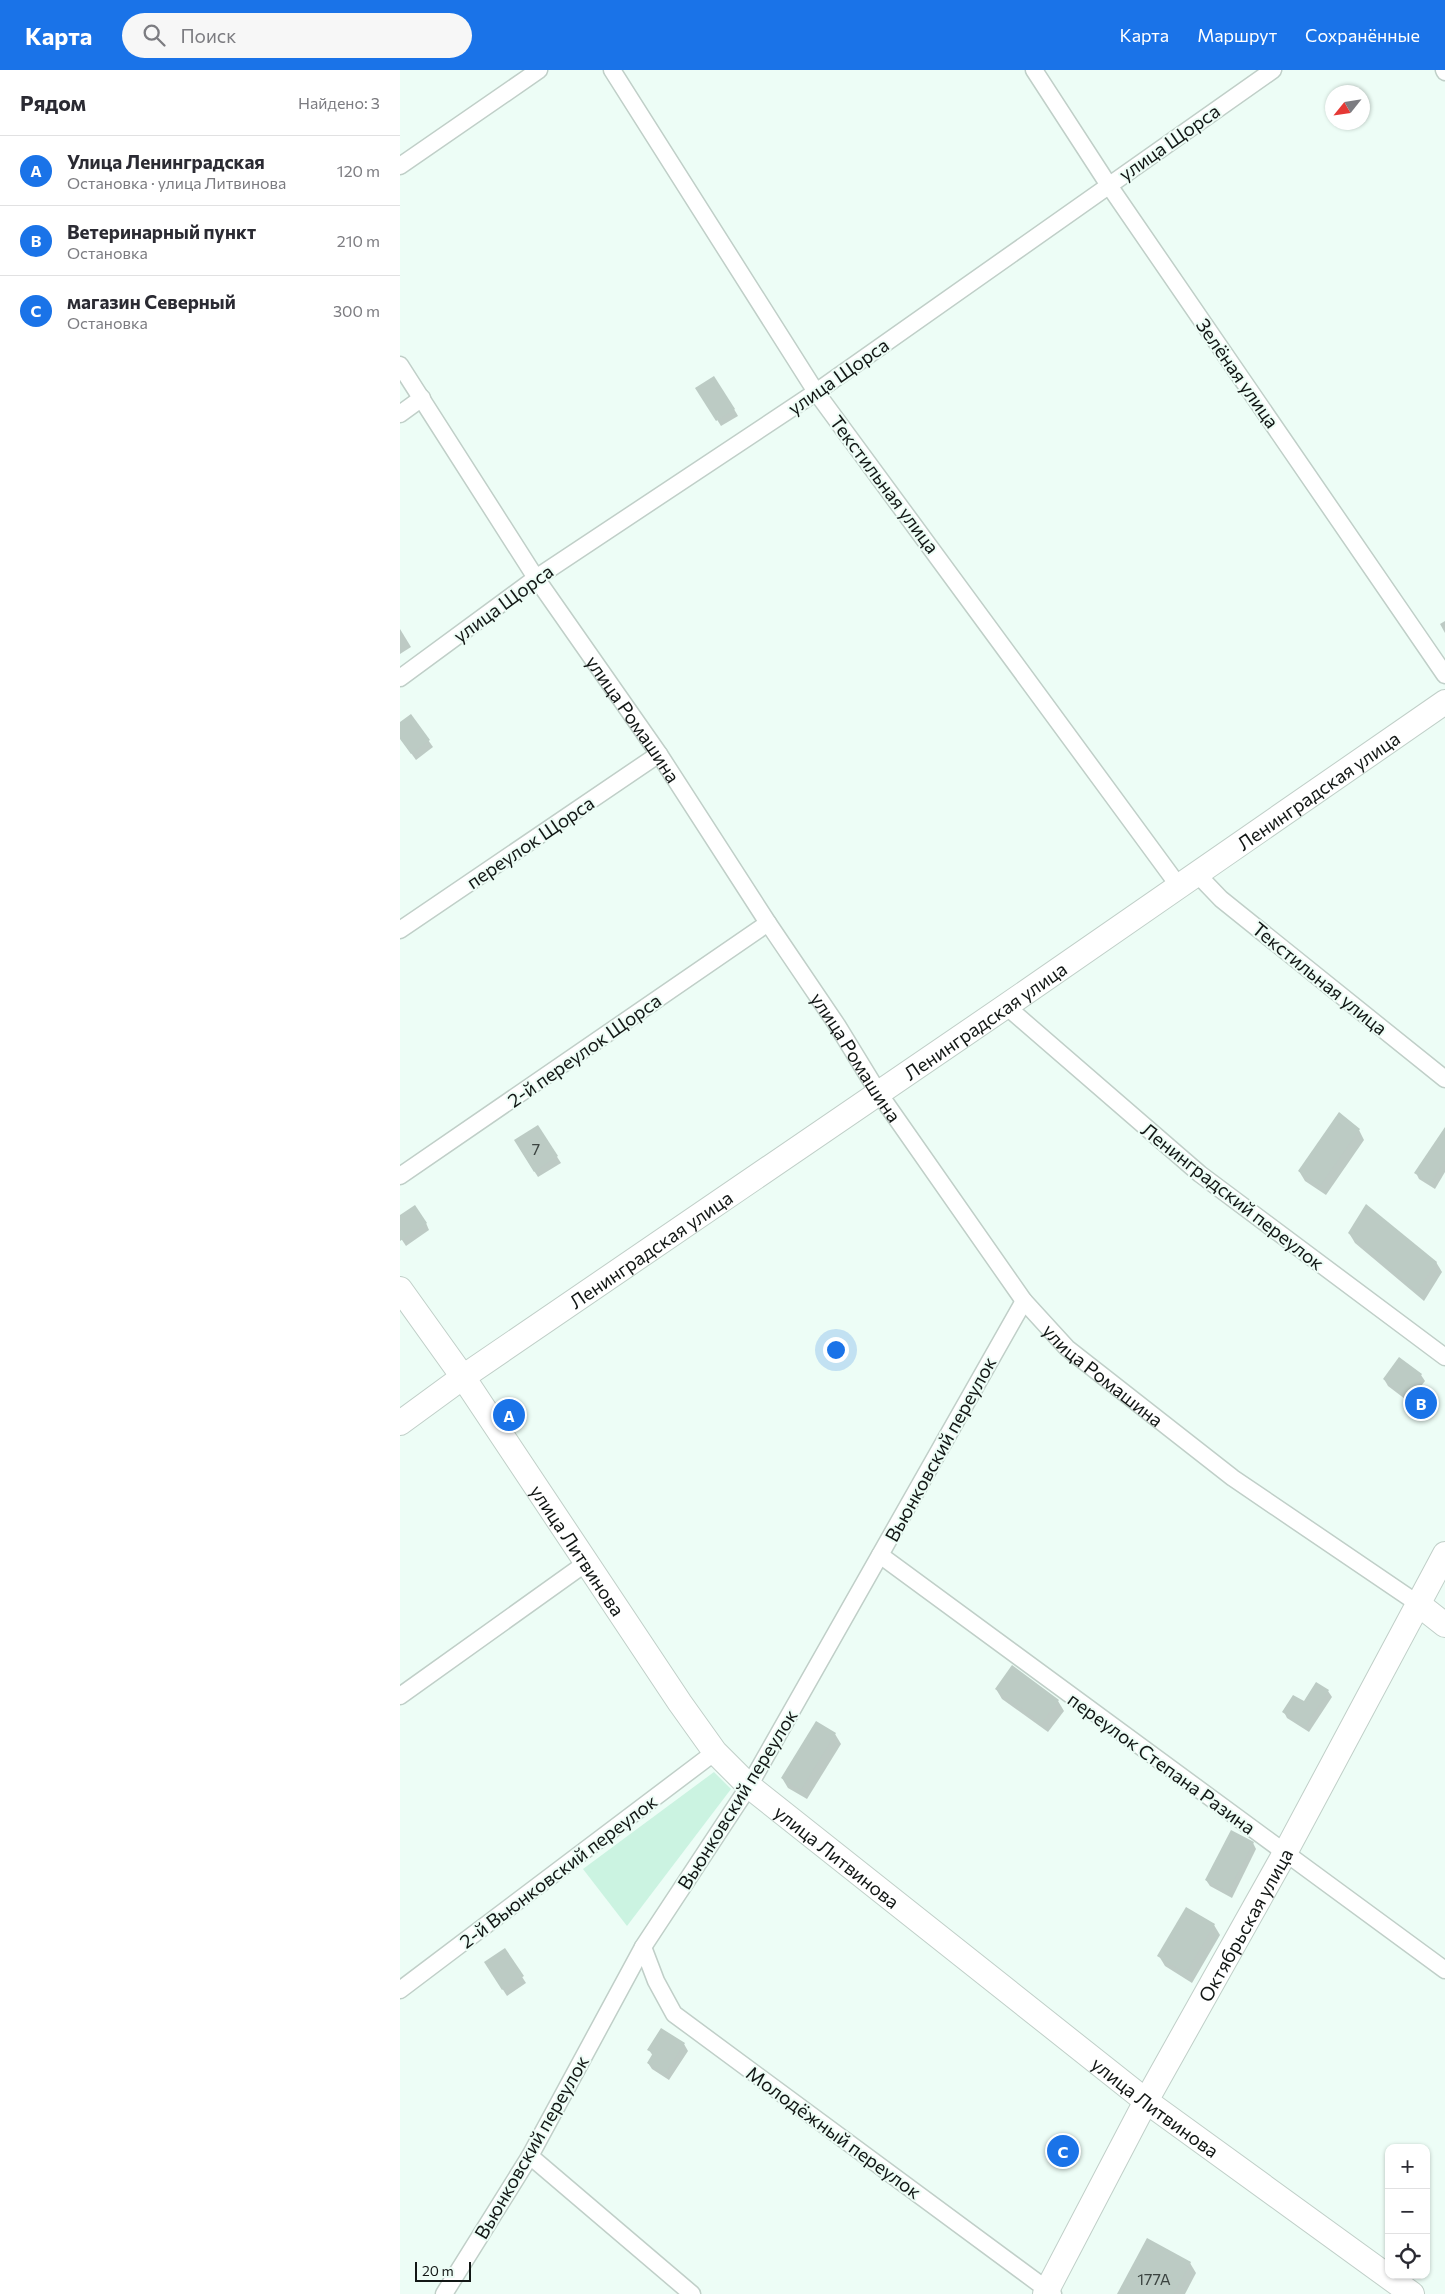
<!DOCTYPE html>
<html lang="ru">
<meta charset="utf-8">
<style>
body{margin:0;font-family:Commissioner,sans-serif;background:#f7f7f7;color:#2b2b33}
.controls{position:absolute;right:15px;bottom:15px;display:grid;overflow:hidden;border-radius:10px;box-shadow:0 1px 4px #0004}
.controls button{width:45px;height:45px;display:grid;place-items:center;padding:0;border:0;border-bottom:1px solid #e1e1e2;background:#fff;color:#2b2b33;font:25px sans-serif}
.compass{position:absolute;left:925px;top:15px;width:45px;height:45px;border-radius:50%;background:#fff;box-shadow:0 1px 4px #0004;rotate:240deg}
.scale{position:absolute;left:15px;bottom:12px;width:56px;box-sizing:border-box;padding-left:5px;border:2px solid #121715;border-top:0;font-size:14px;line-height:18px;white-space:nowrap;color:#121715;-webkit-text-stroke:4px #edfdf6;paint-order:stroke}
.you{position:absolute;left:435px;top:1279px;width:18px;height:18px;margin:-12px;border:4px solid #fff;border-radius:50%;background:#1a73e8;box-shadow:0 0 0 8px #1a73e833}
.badge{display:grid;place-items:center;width:32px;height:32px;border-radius:50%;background:#1a73e8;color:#fff;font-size:16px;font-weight:700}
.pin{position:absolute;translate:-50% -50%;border:2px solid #fff;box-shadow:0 1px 5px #0006}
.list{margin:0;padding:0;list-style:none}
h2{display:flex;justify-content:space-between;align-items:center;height:65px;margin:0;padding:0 20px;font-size:21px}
h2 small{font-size:16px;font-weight:400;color:#7c7c81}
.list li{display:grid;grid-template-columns:32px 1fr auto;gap:15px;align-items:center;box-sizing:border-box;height:70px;padding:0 20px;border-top:1px solid #e1e1e2}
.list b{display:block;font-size:19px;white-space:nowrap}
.list p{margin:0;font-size:16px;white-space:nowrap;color:#7c7c81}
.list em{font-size:16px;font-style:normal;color:#7c7c81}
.icon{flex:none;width:28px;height:28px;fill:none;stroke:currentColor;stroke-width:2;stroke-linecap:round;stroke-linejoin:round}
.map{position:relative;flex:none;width:1045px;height:2224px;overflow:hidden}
header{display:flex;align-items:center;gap:30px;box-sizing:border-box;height:70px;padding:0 25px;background:#1a73e8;color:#fff}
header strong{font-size:24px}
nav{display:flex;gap:28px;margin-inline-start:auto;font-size:18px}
.search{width:350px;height:45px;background:#f7f7f7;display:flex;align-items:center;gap:12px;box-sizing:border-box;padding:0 18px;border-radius:28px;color:#7c7c81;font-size:19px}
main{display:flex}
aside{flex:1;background:#fff}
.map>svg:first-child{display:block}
</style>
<header>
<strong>Карта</strong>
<div class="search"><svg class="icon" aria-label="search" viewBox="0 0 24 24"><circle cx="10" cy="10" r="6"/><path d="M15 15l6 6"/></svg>Поиск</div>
<nav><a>Карта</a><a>Маршрут</a><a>Сохранённые</a></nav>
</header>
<main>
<aside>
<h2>Рядом<small>Найдено: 3</small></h2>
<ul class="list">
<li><span class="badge">A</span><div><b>Улица Ленинградская</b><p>Остановка · улица Литвинова</p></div><em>120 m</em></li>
<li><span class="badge">B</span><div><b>Ветеринарный пункт</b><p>Остановка</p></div><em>210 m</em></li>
<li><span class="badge">C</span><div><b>магазин Северный</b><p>Остановка</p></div><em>300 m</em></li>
</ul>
</aside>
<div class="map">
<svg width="1045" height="2224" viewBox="0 0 1045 2224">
<rect width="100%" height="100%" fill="#edfdf6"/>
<path fill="#cbf3e1" d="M 314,1702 L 331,1719 L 227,1856 L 183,1799 Z"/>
<g fill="#0003">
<path d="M 301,324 L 334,339 L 338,346 L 321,356 Z"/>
<path d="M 1045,551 L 1045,563 L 1040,554 Z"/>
<path d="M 0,559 L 11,577 L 0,584 Z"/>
<path d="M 11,646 L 33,677 L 16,690 L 0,668 L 0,654 Z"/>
<path d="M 138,1057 L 161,1093 L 138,1107 L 119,1077 Z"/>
<path d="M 959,1060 L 964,1070 L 926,1125 L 905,1111 L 899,1101 Z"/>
<path d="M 1045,1066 L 1045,1102 L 1035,1119 L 1019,1109 L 1016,1103 Z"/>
<path d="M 0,1146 L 26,1153 L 29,1160 L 6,1176 L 0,1167 Z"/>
<path d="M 949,1163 L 1036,1192 L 1042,1202 L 1024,1231 L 955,1173 Z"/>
<path d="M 1021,1305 L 1025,1311 L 1009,1332 L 988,1316 L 984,1309 Z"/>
<path d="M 596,1619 L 658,1631 L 664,1641 L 648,1662 L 602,1629 Z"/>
<path d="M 928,1621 L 932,1627 L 909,1662 L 887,1648 L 884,1642 Z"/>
<path d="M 435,1664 L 441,1674 L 407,1729 L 388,1718 L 382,1708 Z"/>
<path d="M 853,1773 L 856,1779 L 832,1828 L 810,1816 L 806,1810 Z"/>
<path d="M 814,1855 L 820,1865 L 792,1913 L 765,1896 L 759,1886 Z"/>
<path d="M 105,1880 L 126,1913 L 107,1926 L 89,1898 Z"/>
<path d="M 284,1974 L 288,1981 L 269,2010 L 252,1999 L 248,1993 L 253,1986 L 249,1980 Z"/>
<path d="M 790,2193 L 796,2203 L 785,2224 L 718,2224 Z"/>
</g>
<g fill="#bccbc4">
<path d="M 314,306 L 335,339 L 316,351 L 295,318 Z"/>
<path d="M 11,644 L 30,670 L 11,684 L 0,669 L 0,652 Z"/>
<path d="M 939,1042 L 960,1059 L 920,1116 L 898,1101 Z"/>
<path d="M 138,1055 L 158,1086 L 134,1102 L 114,1070 Z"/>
<path d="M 1045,1057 L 1045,1090 L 1031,1113 L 1014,1103 Z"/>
<path d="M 966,1134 L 1037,1192 L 1017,1222 L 948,1163 Z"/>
<path d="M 15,1135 L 27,1153 L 0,1171 L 0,1145 Z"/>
<path d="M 999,1287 L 1022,1304 L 1005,1326 L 983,1309 Z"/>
<path d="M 612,1595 L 659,1630 L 642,1653 L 595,1619 Z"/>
<path d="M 916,1612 L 929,1620 L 905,1657 L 882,1642 L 893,1625 L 904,1631 Z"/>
<path d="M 416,1651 L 436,1663 L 401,1720 L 381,1708 Z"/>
<path d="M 831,1760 L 854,1772 L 828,1822 L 805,1810 Z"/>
<path d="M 786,1837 L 815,1854 L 786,1903 L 757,1886 Z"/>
<path d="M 105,1878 L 124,1906 L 102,1920 L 84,1892 Z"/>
<path d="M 261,1958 L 285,1973 L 265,2004 L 247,1993 L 253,1983 L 247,1980 Z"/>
<path d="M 747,2168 L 791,2192 L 774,2224 L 717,2224 Z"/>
</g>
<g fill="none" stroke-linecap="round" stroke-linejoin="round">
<defs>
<g id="street">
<path d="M 212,0 L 416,322 L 778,815"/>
<path d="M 634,0 L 708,114 L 1045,605"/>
<path d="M 1044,0 L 1045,2"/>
<path d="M 0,96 L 139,0"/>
<path id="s1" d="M 0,295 L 136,508 L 259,684 L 368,853 L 437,955 L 478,1022 L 624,1231 L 667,1278 L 833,1408 L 1017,1533"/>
<path d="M 0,344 L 22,328"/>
<path d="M 0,608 L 136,508 L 416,322 L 873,0"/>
<path d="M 797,804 L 821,829 L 1045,1009"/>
<path d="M 0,860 L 259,684"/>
<path d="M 606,936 L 800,1104 L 1045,1287"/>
<path d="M 0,1106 L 368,853"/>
<path d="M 480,1485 L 1045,1900"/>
<path d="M 0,1626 L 186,1493"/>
<path d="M 243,1877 L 256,1911 L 274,1944 L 653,2224"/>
<path d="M 0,1920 L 315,1682"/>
<path d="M 130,2086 L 292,2224"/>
<path d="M 44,2224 L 130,2086 L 243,1877 L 349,1716 L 624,1231"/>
</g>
<g id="secondary">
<path id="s2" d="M 0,1219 L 63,1307 L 280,1633 L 315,1682 L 349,1716 L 746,2031 L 1012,2224"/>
<path id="s3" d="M 0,1353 L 63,1307 L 606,936 L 1045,632"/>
<path d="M 1017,1533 L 1045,1555"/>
<path id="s4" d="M 645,2224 L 746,2031 L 885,1783 L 1045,1484"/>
</g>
</defs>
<use href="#street" stroke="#c0cfc8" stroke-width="19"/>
<use href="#secondary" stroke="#c0cfc8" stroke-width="26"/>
<use href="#street" stroke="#fff" stroke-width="16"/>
<use href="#secondary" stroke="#fff" stroke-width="24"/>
</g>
<g text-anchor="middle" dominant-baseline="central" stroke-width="4" stroke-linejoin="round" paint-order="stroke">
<g font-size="16" fill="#3c4441">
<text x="136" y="1078">7</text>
<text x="754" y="2208">177А</text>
</g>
<g font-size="19" fill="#121715" stroke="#edfdf6">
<text transform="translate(769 72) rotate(-35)">улица Щорса</text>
<text transform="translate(838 303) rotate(55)">Зелёная улица</text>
<text transform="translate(438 306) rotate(-35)">улица Щорса</text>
<text transform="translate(485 414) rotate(53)">Текстильная улица</text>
<text transform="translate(103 533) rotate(-36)">улица Щорса</text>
<text stroke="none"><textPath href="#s1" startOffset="424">улица Ромашина</textPath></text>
<text stroke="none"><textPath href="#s3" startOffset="1115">Ленинградская улица</textPath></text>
<text transform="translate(130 772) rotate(-34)">переулок Щорса</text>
<text transform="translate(920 908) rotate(39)">Текстильная улица</text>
<text stroke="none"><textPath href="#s3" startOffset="710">Ленинградская улица</textPath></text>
<text transform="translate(184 980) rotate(-35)">2-й переулок Щорса</text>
<text stroke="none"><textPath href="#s1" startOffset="829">улица Ромашина</textPath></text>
<text transform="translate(833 1126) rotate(38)">Ленинградский переулок</text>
<text stroke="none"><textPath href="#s3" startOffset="305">Ленинградская улица</textPath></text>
<text stroke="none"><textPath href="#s1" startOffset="1234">улица Ромашина</textPath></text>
<text transform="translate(540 1379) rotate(-61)">Вьюнковский переулок</text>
<text stroke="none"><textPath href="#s2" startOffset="316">улица Литвинова</textPath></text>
<text transform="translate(762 1693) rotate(36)">переулок Степана Разина</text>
<text transform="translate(337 1729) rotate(-58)">Вьюнковский переулок</text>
<text stroke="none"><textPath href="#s2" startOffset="721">улица Литвинова</textPath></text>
<text transform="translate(158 1801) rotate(-37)">2-й Вьюнковский переулок</text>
<text stroke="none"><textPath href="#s4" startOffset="420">Октябрьская улица</textPath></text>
<text stroke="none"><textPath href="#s2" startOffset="1126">улица Литвинова</textPath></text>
<text transform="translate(434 2062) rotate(36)">Молодёжный переулок</text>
<text transform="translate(131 2077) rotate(-60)">Вьюнковский переулок</text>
</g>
</g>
</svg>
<div class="controls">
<button>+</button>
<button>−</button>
<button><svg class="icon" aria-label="locate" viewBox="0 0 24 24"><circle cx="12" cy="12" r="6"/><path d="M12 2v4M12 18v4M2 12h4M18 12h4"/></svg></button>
</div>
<svg class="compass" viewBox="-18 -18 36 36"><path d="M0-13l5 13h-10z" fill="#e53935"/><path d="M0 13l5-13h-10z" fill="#7c7c81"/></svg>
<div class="scale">20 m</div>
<div class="you"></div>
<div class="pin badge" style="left:109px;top:1345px">A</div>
<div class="pin badge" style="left:1021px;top:1333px">B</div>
<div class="pin badge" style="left:663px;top:2081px">C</div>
</div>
</main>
